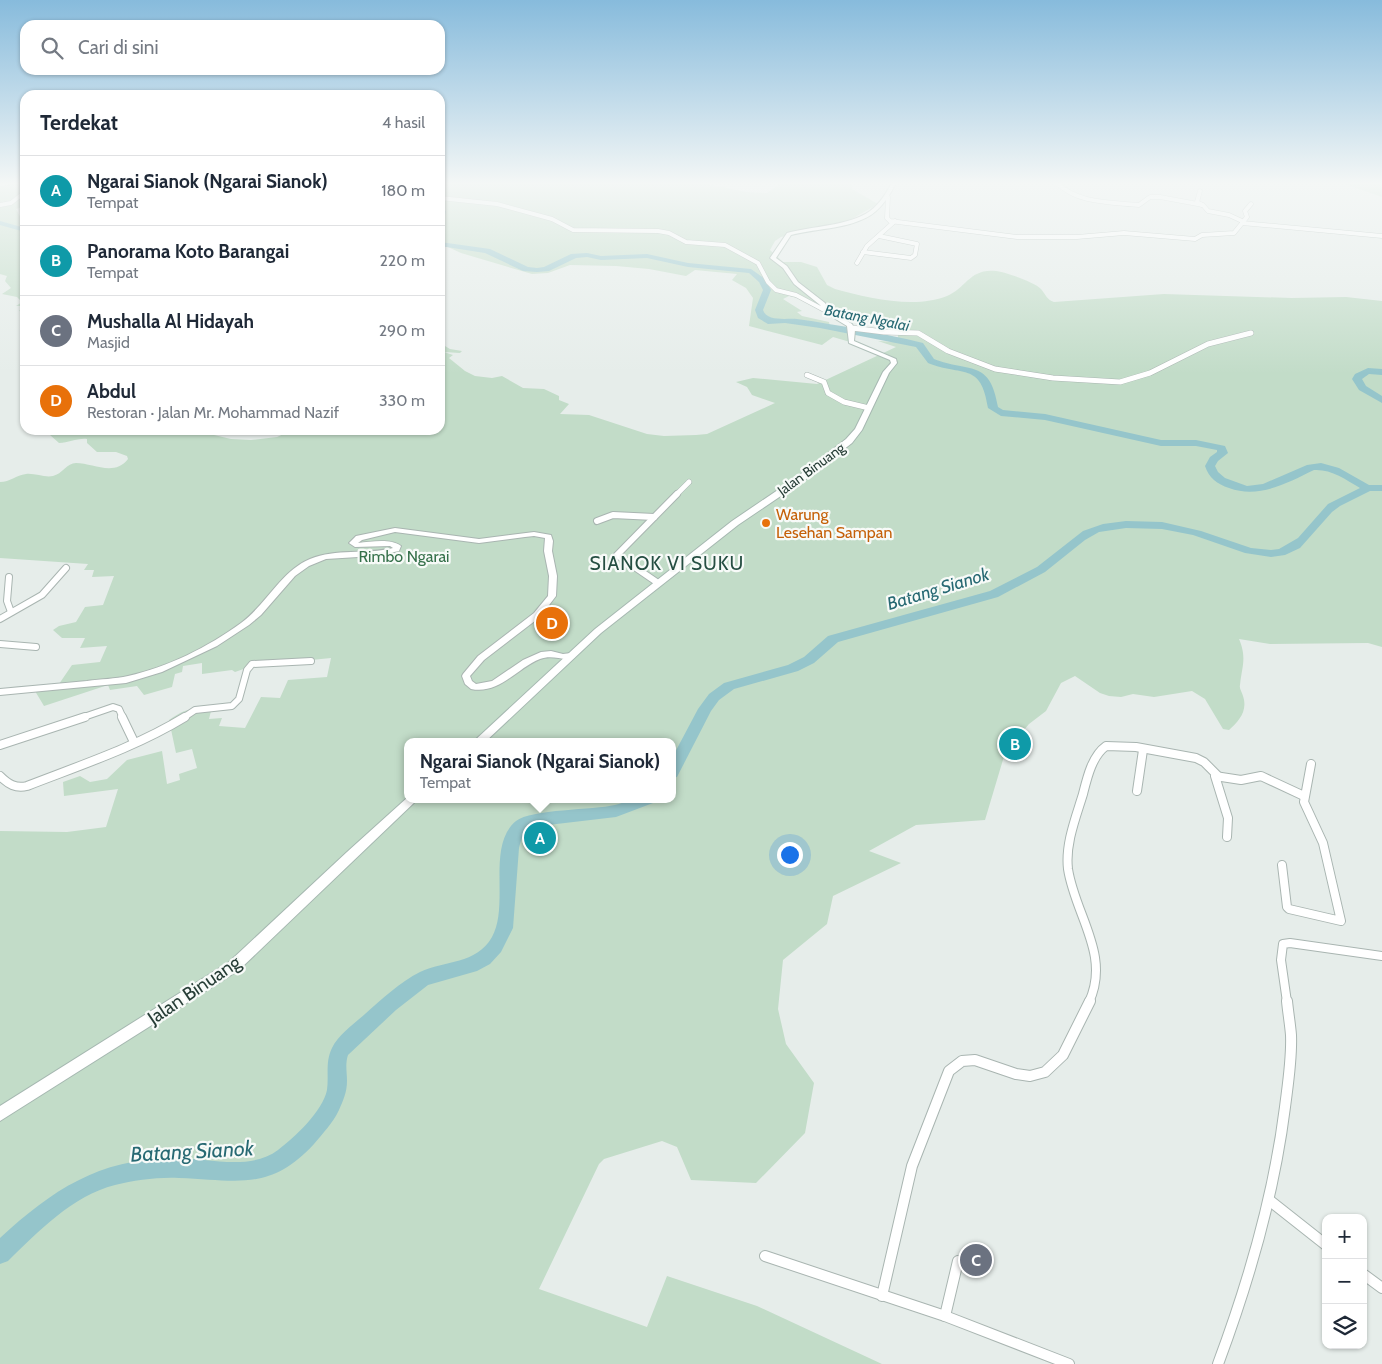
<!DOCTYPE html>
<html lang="id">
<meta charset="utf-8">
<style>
body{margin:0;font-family:Cabin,sans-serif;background:#f6f6f7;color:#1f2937}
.controls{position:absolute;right:15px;bottom:15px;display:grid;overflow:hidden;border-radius:10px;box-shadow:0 1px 4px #0004}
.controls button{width:45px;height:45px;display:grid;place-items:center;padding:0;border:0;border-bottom:1px solid #e0e1e3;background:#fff;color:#1f2937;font:25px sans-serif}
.you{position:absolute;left:789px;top:854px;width:18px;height:18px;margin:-12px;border:4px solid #fff;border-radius:50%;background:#1a73e8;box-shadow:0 0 0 8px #1a73e833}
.badge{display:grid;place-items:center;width:32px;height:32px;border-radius:50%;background:#775350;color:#fff;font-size:16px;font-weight:700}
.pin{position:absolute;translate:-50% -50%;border:2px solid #fff;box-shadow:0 1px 5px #0006}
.popup{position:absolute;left:404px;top:738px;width:272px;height:65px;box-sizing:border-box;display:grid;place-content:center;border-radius:10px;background:#fff;filter:drop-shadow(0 1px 4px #0005);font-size:16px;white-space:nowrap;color:#747a83}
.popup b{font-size:19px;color:#1f2937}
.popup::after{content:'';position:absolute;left:50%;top:100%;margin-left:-10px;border:10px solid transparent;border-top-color:#fff}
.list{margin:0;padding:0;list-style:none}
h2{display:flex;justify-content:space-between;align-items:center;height:65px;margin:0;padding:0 20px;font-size:21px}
h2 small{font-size:16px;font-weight:400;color:#747a83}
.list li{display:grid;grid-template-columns:32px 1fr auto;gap:15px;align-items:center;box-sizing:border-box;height:70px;padding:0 20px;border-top:1px solid #e0e1e3}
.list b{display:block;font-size:19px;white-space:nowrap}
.list p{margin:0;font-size:16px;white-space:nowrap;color:#747a83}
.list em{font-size:16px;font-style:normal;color:#747a83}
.icon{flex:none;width:28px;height:28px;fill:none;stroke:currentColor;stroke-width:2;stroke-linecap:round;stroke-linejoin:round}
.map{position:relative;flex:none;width:1382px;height:1364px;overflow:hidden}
.search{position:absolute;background:#fff;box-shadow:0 1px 4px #0004;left:20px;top:20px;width:425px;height:55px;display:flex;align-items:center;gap:12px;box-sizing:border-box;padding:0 18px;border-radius:15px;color:#747a83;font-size:19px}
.panel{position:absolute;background:#fff;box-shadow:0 1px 4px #0004;left:20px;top:90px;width:425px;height:345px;border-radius:15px}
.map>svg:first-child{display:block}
</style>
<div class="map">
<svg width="1382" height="1364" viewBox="0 0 1382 1364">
<rect width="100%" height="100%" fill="#e6edea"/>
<g fill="#c2dcc8" fill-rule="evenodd">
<path d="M 0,183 L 25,183 L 25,206 L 16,209 L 25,226 L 25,312 L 19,311 L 23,306 L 16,306 L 22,302 L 17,297 L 2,294 L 11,288 L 5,281 L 7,276 L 0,274 Z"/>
<path d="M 440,183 L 703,183 L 746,192 L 767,193 L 781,183 L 851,183 L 852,189 L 878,204 L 850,220 L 781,237 L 775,241 L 770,250 L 783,262 L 801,262 L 817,267 L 827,285 L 835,289 C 867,298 915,309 947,296 C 966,288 970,268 996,271 C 1005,272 1034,282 1041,289 C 1046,295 1047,300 1054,302 L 1164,294 L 1292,298 L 1346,297 L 1382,301 L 1382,647 L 1368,643 L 1270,644 L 1239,639 C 1247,658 1242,666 1240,685 C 1239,689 1242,692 1243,696 C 1248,711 1239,721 1229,730 L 1223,729 L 1205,699 L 1192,691 L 1154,697 L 1133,694 L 1121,697 L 1109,696 L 1100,693 L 1075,676 L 1061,683 L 1046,711 L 1029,724 L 1005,753 L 985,820 L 916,825 L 869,851 L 901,863 L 833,896 L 827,924 L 783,960 L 778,1009 L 786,1044 L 814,1083 L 805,1133 L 756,1183 L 691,1180 L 677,1147 L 662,1141 L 604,1159 L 599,1164 L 539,1289 L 647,1327 L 667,1276 L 757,1306 L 882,1364 L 0,1364 L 0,831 L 67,832 L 106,827 L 118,789 L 64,796 L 63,782 L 80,776 L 90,782 L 107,779 L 127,760 L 162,751 L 167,784 L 180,780 L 179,774 L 197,768 L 192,749 L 176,753 L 169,720 C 186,709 191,707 211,711 L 209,719 L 222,718 L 219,726 L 245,728 L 261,697 L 280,698 L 288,680 L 327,677 L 331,658 L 252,666 L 235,672 L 232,670 L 202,674 L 202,663 L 183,666 L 182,672 L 175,674 L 172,687 L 144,695 L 137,686 L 110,690 L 108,685 L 44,706 L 35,691 L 59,684 L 72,665 L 100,662 L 107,646 L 80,648 L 85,638 L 62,638 L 53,630 L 59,626 L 76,622 L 85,607 L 103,605 L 114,576 L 92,577 L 94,570 L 84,570 L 88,564 L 0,558 L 0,482 C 10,482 16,475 26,474 C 35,473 45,478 53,476 C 62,474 67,463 76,463 C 93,463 114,477 128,459 L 127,456 L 116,452 L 97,452 L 87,443 L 87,439 C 77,438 69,443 59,443 L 50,435 L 61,430 L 193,430 L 231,439 L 251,440 L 277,437 L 292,430 L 440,430 L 440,343 L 450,349 L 462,351 L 460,353 L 444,352 L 453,355 L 449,358 L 465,371 L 475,376 L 492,378 L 502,376 L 523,388 L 544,389 L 559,396 L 559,400 L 569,404 L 560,414 L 589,415 L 647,434 L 664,436 L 696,435 L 707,434 L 775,403 L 752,395 L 747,387 L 736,382 L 753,378 L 817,384 L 896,347 L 878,341 L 895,342 L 898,337 L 898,333 L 861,317 L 848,315 L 840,321 L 801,299 L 789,296 L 783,299 L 802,311 L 797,312 L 802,316 L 829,322 L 830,327 L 852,333 L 850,342 L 833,337 L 822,345 L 749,326 L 753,298 L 746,288 L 732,280 L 737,274 L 695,270 L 686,276 L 649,269 L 616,266 L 570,265 L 548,273 L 532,274 L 461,253 L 448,247 L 440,247 ZM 408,742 L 672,742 L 672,799 L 408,799 Z"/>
<path d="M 1342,183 L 1382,183 L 1382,197 Z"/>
</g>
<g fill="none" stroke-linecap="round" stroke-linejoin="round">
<g fill="#95c5cb" fill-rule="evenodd">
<path d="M 440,208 L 446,211 L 444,219 L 440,221 Z"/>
<path d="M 0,221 L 25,228 L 25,232 L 0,225 Z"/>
<path d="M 440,242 L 490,249 L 528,267 L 537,268 L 544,267 L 571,254 L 587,253 L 601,256 L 647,254 L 688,263 L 751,269 L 765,279 L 771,290 L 763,310 C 767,322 786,318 797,319 C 839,325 882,333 923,343 L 934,359 C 969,373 990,358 998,407 L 1003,410 L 1045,414 L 1161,440 L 1196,440 L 1225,446 L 1228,453 L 1218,461 L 1215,466 L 1218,472 L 1225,478 L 1247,486 L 1263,484 L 1307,465 L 1321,463 L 1339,468 L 1369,485 L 1382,485 L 1382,491 L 1370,491 L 1340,506 L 1332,512 L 1300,548 L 1285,555 L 1271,557 L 1245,553 L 1193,535 L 1162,529 L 1126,528 L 1099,532 L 1085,540 L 1045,572 L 998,597 L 838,642 L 814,663 L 798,671 L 734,689 L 719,700 L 711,711 L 677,777 L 672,778 L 672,758 L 698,709 L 709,694 L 724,683 L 788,665 L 804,657 L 828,636 L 990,591 L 1037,567 L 1083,531 L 1103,524 L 1126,521 L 1162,522 L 1201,531 L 1251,548 L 1271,550 L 1279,549 L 1298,538 L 1328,504 L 1360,488 C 1345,479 1331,469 1314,470 C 1287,483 1259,499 1229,488 C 1217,484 1209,478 1205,466 L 1210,457 L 1217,452 L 1217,450 L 1196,446 L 1161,446 L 1045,420 L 1001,416 L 988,408 C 981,361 962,377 928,363 L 916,347 L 820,328 L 785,323 L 768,324 L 758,318 L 755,310 L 763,290 L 759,282 L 749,273 L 688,267 L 647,258 L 601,260 L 587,257 L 576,258 L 549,271 L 537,272 L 523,271 L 485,253 L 440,246 Z"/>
<path d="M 1368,368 L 1382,369 L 1382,375 L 1369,374 L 1362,379 L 1366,386 L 1382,396 L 1382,403 L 1359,390 L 1352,379 L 1355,374 Z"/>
<path d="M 631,799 L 656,799 L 653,803 L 616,817 L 531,827 C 523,831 521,840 519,848 L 513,928 L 501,952 L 490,964 L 477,971 L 428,985 L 396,1010 L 348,1055 C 345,1064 347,1072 347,1081 C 347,1092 343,1101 339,1110 C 333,1123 323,1133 314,1144 C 270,1192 237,1180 179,1178 C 158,1177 135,1180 115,1185 C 72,1196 39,1231 8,1261 L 0,1264 L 0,1238 C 52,1190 99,1159 172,1158 C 205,1157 249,1172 278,1150 C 294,1138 323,1111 327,1090 C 329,1076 325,1062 332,1048 C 338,1035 354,1024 365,1014 C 382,999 400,982 420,972 C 445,960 476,965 492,937 C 510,905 486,846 516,821 C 531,809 594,810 615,805 C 620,804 626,801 631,799 Z"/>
</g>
<defs>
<g id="minor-far4">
<path d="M 1057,183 C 1078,204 1112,202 1139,205 L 1150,197 L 1160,197 L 1203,205 L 1208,211 L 1229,215 L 1242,221"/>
<path d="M 0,184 L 7,183"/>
<path d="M 1200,191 L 1197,202 L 1202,205"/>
<path d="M 888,197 L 887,218 L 890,221 L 1017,237 L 1077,237 L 1124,233 L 1195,239 L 1202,235 L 1234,233 L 1247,217 L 1245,211 L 1251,204"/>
<path d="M 440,198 L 497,204 L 552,219 L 573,230 L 658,231 L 669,233 L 686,242 L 725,245 L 758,263 L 768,282 L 776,290 L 796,295 L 826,311"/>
<path d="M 0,205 L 11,203 L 25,192"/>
<path d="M 1242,223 L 1382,236"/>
<path d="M 863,252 L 911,258 L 915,255 L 917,244 L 879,236"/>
<path d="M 857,263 L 867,246 L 895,221"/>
</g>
<g id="minor-far3">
<path d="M 852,328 L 884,332 L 918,333 L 948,351 L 995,369 L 1053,378 L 1120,382 L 1150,373 L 1208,344 L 1251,333"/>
<path d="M 807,375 L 824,382 L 828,393 L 844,402 L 869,408"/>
<path d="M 676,495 L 689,482"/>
</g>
<g id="minor-far2">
<path d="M 597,521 L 613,515 L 654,517"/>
<path d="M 9,577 L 7,601 L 11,612"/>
<path d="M 658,583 L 617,555 L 677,494"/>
<path d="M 0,619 L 42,595 L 66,568"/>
<path d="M 0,644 L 36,647"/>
<path d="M 81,718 L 113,707 L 119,709 L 123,718"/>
<path d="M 183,718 L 195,710 L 232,706 L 239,699 L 247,670 L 252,664 L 311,661"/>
</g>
<g id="minor-far1">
<path d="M 122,717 L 134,742"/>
<path d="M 0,745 L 85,717"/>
<path d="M 0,776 C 8,784 16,789 27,786 C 81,765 136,747 185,717"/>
<path d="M 1137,791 L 1143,750"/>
<path d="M 1227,837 L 1228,818 L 1215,776 L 1241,780 L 1261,776 L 1304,796"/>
<path d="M 1282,865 L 1287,907 L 1289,909 L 1341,921 L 1323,843 L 1304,802 L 1311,764"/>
<path d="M 1089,1002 C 1111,955 1075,915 1068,869 C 1065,844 1076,817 1083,794 C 1087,778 1092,756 1106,746 L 1136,747 L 1196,758 L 1204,762 L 1218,776"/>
<path d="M 1287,1002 L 1281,960 L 1283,944 L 1290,943 L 1382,956"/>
</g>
<g id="minor">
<path d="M 1269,1200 L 1326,1245"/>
<path d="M 765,1256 L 945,1316 L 1069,1364"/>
<path d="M 1363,1274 L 1382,1288"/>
<path d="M 882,1296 L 912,1166 L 949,1071 L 962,1061 L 975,1060 L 1016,1074 L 1030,1076 L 1045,1072 L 1063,1055 L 1090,1001"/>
<path d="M 945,1316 L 958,1261"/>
<path d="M 1218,1364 C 1249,1281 1274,1195 1285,1107 C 1288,1083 1292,1059 1291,1035 C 1290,1023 1288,1012 1287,1001"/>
</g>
<path id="tertiary" d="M 395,528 L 479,539 L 534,532 L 551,535 L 553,541 L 552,551 L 557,576 L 556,596 L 540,617 L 484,660 L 470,676 L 472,681 L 476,684 L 492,681 L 523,660 L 541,652 L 551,651 L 563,654 L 571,653 L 575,656 L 574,658 C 562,661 552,654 540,659 C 517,668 499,695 471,689 L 465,684 L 462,676 L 463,674 L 478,656 L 534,613 L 548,596 L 549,576 L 544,551 L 545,538 L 534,536 L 525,537 L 479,543 L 395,532 L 362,540 L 358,543 C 371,542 390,538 401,546 L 399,551 L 374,556 L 326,559 L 309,566 L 295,576 L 261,615 L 249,625 L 217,646 L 162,672 L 126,683 L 0,695 L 0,689 C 29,686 58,684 87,681 C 101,679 115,679 128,676 C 168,667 208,647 241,623 C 266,605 281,571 310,559 C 336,548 366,555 393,548 L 390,546 L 355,547 L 349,543 L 356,536 Z"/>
<g id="secondary">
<path d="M 892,183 L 896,183 C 891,193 885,203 876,211 C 856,229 817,228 791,235 L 776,258 L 787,266 L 798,282 L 825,303 L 829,310 L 852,324 L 855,330 L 854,341 L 896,359 L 897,363 L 889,373 L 862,430 L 852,443 L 803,481 L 738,525 L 601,633 L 485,742 L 473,742 L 595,629 L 732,521 L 797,477 L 846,439 L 855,429 L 883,372 L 891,363 L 890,360 L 849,343 L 847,326 L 824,312 L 820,305 L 794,284 L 783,268 L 770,258 L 787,233 C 812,226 849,226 870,211 C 880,204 886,193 892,183 Z"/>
<path d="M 408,797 L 408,799 L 418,799 L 239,970 L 0,1121 L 0,1106 L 229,962 L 347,852 Z"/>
</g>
</defs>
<use href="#minor-far4" stroke="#a9b5b1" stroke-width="5"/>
<use href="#minor-far3" stroke="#a9b5b1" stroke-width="6"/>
<use href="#minor-far2" stroke="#a9b5b1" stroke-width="8"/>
<use href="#minor-far1" stroke="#a9b5b1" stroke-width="10"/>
<use href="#minor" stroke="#a9b5b1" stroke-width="12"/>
<use href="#tertiary" stroke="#a9b5b1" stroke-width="2"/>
<use href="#secondary" stroke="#a6b8b1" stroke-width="2"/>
<use href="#minor-far4" stroke="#fff" stroke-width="4"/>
<use href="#minor-far3" stroke="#fff" stroke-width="5"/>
<use href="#minor-far2" stroke="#fff" stroke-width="6"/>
<use href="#minor-far1" stroke="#fff" stroke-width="8"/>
<use href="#minor" stroke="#fff" stroke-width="10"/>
<use href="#tertiary" fill="#fff" fill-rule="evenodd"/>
<use href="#secondary" fill="#fff" fill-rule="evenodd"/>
</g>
<linearGradient id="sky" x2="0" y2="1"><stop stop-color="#87bbdc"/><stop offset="0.49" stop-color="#f4f7f6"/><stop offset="1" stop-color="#f4f7f6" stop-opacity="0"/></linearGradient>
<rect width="1382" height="374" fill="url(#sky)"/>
<circle fill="#e8710a" stroke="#f7faf8" stroke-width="2" cx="766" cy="523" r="5"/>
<g text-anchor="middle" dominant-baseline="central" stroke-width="4.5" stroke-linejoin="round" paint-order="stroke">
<g font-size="14" fill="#273e37" stroke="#f7faf8">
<text transform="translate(811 469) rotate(-36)">Jalan Binuang</text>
</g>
<g font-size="15" font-style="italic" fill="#276973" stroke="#f7faf8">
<text transform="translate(867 318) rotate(11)">Batang Ngalai</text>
</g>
<g font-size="16" fill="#c56008" stroke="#f7faf8" text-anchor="start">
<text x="776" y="514">Warung<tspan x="776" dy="18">Lesehan Sampan</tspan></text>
</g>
<g font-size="16" fill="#35704a" stroke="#f7faf8">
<text x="404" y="556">Rimbo Ngarai</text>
</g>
<g font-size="18" font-style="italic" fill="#276973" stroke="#f7faf8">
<text transform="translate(938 589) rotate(-17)">Batang Sianok</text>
</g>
<g font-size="19" letter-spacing="1" fill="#254e42" stroke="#f7faf8">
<text x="667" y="563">SIANOK VI SUKU</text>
</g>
<g font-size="19" fill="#273e37" stroke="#f7faf8">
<text transform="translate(194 990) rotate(-34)">Jalan Binuang</text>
</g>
<g font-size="21" font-style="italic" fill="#276973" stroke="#f7faf8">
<text transform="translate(192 1151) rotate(-3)">Batang Sianok</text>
</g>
</g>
</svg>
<div class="controls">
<button>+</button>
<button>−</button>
<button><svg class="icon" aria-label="layers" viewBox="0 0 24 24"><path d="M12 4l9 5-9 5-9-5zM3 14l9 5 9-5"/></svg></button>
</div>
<div class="you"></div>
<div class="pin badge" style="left:540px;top:838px;background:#0f9aa8">A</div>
<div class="popup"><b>Ngarai Sianok (Ngarai Sianok)</b>Tempat</div>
<div class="pin badge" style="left:1015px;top:744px;background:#0f9aa8">B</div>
<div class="pin badge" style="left:976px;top:1260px;background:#6b7280">C</div>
<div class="pin badge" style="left:552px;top:623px;background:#e8710a">D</div>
<div class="search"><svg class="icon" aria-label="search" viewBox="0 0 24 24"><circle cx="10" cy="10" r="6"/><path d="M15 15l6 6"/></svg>Cari di sini</div>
<section class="panel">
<h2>Terdekat<small>4 hasil</small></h2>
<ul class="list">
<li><span class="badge" style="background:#0f9aa8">A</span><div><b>Ngarai Sianok (Ngarai Sianok)</b><p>Tempat</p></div><em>180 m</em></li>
<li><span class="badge" style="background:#0f9aa8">B</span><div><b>Panorama Koto Barangai</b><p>Tempat</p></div><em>220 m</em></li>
<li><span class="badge" style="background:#6b7280">C</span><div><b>Mushalla Al Hidayah</b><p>Masjid</p></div><em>290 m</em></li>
<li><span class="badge" style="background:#e8710a">D</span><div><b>Abdul</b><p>Restoran · Jalan Mr. Mohammad Nazif</p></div><em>330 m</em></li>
</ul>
</section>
</div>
